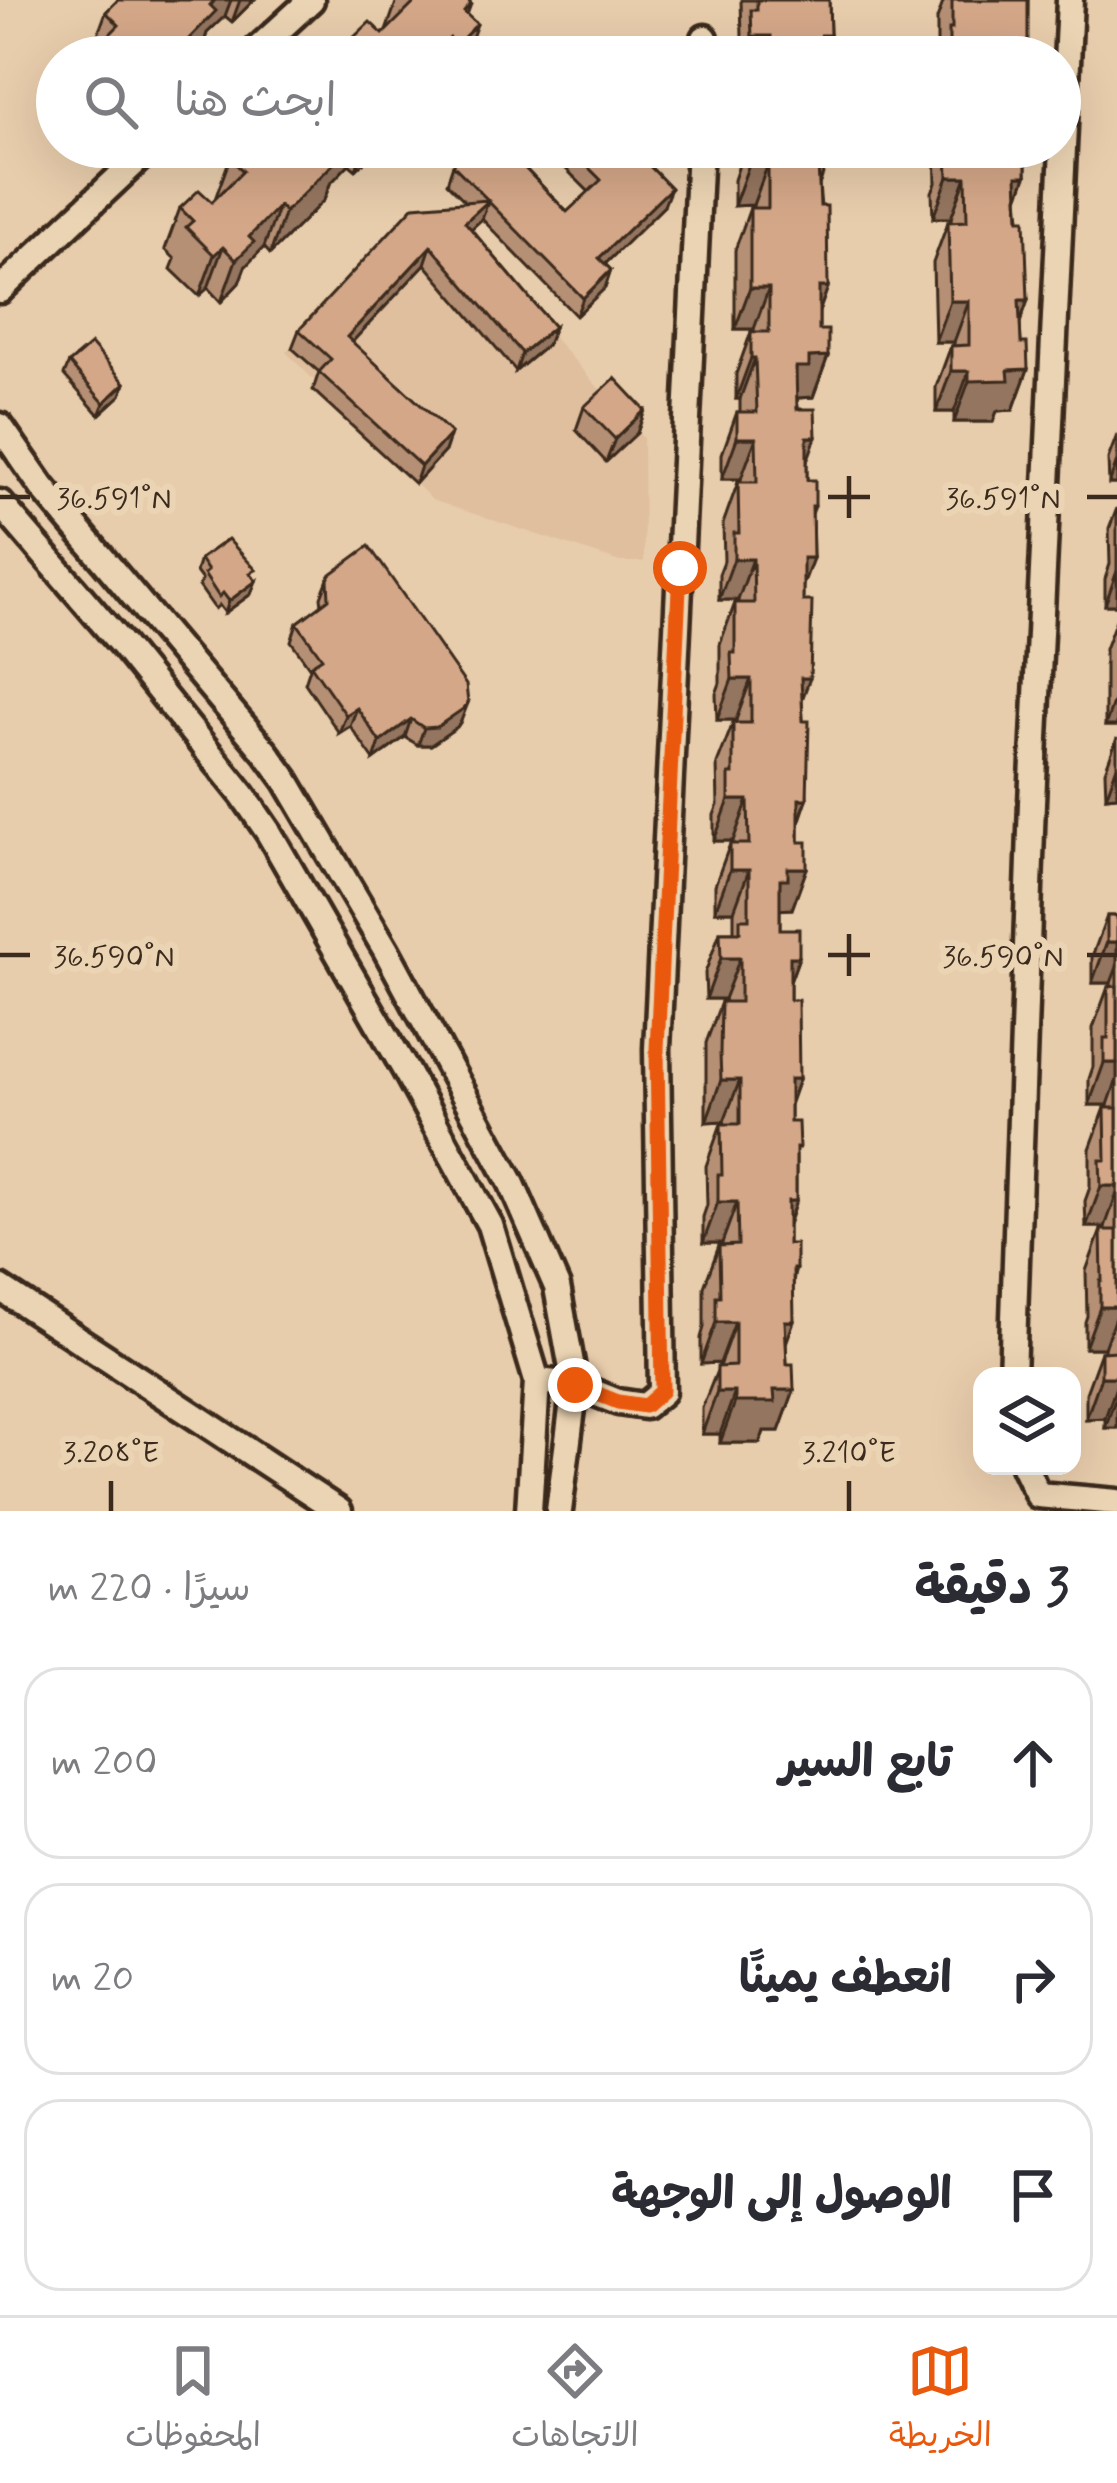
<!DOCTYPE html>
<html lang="ar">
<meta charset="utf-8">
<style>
body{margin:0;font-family:Mynerve,"Playpen Sans Arabic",sans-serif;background:#f7f7f7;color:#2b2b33;direction:rtl}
.controls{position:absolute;right:36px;bottom:36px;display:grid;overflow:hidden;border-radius:24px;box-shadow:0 12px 48px #0002}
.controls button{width:108px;height:108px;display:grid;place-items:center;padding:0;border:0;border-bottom:3px solid #e1e1e2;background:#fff;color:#2b2b33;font:60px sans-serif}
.stop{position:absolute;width:36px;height:36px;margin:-27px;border:9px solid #ea580c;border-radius:50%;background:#fff}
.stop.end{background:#ea580c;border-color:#fff;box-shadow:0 3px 12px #0008}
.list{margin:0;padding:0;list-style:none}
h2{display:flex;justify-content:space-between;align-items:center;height:156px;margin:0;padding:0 48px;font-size:51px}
h2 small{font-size:39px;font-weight:400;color:#7c7c81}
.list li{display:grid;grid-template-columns:78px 1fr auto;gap:36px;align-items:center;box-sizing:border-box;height:192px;margin:0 24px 24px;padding:0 24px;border:3px solid #e1e1e2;border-radius:36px}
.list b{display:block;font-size:45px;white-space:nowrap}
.list em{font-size:39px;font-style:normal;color:#7c7c81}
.icon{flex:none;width:66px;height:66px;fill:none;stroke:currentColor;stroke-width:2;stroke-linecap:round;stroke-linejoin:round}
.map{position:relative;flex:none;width:1117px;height:1511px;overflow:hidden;direction:ltr}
.search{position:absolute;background:#fff;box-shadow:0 12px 48px #0002;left:36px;right:36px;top:36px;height:132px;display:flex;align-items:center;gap:30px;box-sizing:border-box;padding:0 42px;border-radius:66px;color:#7c7c81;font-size:45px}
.sheet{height:804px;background:#fff}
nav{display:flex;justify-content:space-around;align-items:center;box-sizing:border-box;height:168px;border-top:3px solid #e1e1e2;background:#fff;font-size:33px;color:#7c7c81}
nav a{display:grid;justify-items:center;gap:6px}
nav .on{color:#ea580c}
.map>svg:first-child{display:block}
</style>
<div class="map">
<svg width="1117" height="1511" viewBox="0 0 1117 1511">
<rect width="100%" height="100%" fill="#e8cdac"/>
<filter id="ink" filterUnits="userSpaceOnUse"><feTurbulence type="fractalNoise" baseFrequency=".00833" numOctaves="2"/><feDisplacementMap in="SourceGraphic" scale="24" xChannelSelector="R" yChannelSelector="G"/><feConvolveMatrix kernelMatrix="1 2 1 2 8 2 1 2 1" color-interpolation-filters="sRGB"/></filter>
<g filter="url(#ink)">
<path fill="#dfbf9e" d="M 446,216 L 643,438 L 644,562 L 620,562 L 432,500 L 286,352 L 410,218 Z"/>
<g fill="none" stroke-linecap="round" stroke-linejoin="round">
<defs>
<g id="street">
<path d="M 249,57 L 311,0"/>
<path d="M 704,57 L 705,38"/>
<path d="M 0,290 L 151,147"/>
<path d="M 0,426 L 43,488 L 267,754 L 286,780 L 386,950 L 511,1182 L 557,1287 L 575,1385 L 559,1511"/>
<path d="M 0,503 L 123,646 L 243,795 L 269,833 L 406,1071 L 490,1225 L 537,1381 L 529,1511"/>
<path d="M 0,1288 L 339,1511"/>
<path d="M 1012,1376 L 1032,802 L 1070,0"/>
<path d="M 537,1381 L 575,1385 L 618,1402 L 645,1406 L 662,1392 L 657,1049 L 700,147"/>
<path d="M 1024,1466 L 1038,1495 L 1117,1502"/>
</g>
</defs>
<use href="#street" stroke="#3b2a1e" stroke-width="33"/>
<use href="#street" stroke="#ebd4b3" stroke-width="24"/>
</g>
<g fill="#b69075" stroke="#3b2a1e" stroke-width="3">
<path d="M 118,0 L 254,0 L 232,22 L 225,16 L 207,33 L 201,52 L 88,56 L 91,53 L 106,12 Z"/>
<path d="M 397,0 L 467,0 L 471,4 L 467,15 L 465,57 L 333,57 L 383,34 L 386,31 Z"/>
<path d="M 741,0 L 829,0 L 830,35 L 822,57 L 736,57 L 736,51 L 742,36 Z"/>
<path d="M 944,0 L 1028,0 L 1027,57 L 937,57 L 937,19 Z"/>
<path d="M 57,62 L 57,132 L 48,123 L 51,113 L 42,103 Z"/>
<path d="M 89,147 L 106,147 L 97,156 Z"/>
<path d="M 241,147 L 379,147 L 356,170 L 349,164 L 330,184 L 324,200 L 270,254 L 264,247 L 245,267 L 239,283 L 221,302 L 208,288 L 199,296 L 171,269 L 175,259 L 165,249 L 180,208 L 212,202 L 215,199 L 230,158 Z"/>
<path d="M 472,147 L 541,147 L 522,165 L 567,212 L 589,192 L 544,147 L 622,147 L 664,206 L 605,264 L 611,270 L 605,288 L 576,316 L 482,219 L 471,229 L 554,327 L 547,345 L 516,371 L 425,264 L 352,342 L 451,433 L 445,451 L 415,484 L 313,390 L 319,372 L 292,348 L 299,330 L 466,202 L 447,183 L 453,165 Z"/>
<path d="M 738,147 L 828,147 L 827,163 L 819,185 L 828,287 L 819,312 L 819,330 L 828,356 L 813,397 L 798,398 L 797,400 L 807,461 L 807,480 L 815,506 L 812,514 L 813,558 L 803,583 L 802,700 L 807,799 L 799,823 L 799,842 L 807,868 L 792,909 L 780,909 L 780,929 L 799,957 L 790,982 L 790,1000 L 799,1079 L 790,1105 L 790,1122 L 796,1156 L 796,1201 L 788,1225 L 788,1244 L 796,1269 L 794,1276 L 786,1344 L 787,1364 L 794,1390 L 779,1431 L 764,1431 L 760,1443 L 720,1443 L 720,1434 L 702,1434 L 702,1408 L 720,1363 L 701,1364 L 701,1338 L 704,1327 L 704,1287 L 719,1246 L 722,1246 L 722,1243 L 703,1243 L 703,1217 L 707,1205 L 706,1166 L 721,1124 L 725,1124 L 724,1121 L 706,1122 L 706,1043 L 721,1002 L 725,1002 L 724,999 L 706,999 L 705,973 L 720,932 L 734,932 L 734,911 L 715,911 L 715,885 L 730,844 L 733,844 L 733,841 L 714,841 L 714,815 L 718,805 L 717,764 L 733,723 L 736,723 L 736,720 L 717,720 L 716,694 L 720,683 L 720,644 L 735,603 L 738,603 L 738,600 L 719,600 L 719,574 L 724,561 L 723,524 L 738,482 L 741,482 L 741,479 L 722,479 L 722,454 L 737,412 L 740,412 L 740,399 L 736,399 L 736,374 L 751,332 L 754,332 L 754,329 L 735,329 L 735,250 L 750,208 L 753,208 L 753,205 L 734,206 L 734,180 L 738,168 Z"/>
<path d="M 935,147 L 1026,147 L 1026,176 L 1018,198 L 1028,300 L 1020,323 L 1021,343 L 1028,369 L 1013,410 L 997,411 L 993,422 L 954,422 L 954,412 L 936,412 L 936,387 L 951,346 L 954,345 L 954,342 L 935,342 L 933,263 L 948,222 L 951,221 L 951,218 L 933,218 L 932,192 L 936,183 Z"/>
<path d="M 69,363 L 125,383 L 121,395 L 99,415 L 64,375 Z"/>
<path d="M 584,407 L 645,410 L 637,433 L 606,462 L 576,430 Z"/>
<path d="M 1117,435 L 1117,484 L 1109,484 L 1108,459 Z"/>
<path d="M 1117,508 L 1117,605 L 1105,605 L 1105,579 L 1110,564 L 1109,529 Z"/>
<path d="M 200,559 L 253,577 L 251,594 L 225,613 L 219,605 L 215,609 L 199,586 L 202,580 L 196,572 Z"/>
<path d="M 328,579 L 461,721 L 457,727 L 431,745 L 418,745 L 405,737 L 374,760 L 350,726 L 339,733 L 305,683 L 310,668 L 291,641 L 297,623 L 322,605 L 321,597 Z"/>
<path d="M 1117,617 L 1117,726 L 1105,726 L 1105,649 Z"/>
<path d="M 1117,738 L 1117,796 L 1106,797 L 1105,771 Z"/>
<path d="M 1107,916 L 1117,916 L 1117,1428 L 1105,1428 L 1105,1418 L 1086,1419 L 1086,1393 L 1101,1352 L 1104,1352 L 1104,1348 L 1085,1348 L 1085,1322 L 1087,1316 L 1086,1271 L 1101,1230 L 1105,1230 L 1105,1227 L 1086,1227 L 1085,1201 L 1090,1187 L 1090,1149 L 1105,1108 L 1108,1108 L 1108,1105 L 1089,1105 L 1089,1079 L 1093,1067 L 1093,1028 L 1108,987 L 1111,986 L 1111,983 L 1092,983 L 1092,957 Z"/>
</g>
<g fill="#94755f" stroke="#3b2a1e" stroke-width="3">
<path d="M 215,0 L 231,0 L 225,16 L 207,33 L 201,52 L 196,57 L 171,57 Z"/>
<path d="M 240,0 L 254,0 L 232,22 Z"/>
<path d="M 477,24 L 465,57 L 452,57 L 457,44 Z"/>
<path d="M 821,35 L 830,35 L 822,57 L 813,57 Z"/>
<path d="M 752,36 L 771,36 L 763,57 L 744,57 Z"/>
<path d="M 450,38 L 443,57 L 431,57 Z"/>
<path d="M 341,147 L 355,147 L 349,164 L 330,184 L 324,200 L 270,254 L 285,212 Z"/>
<path d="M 364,147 L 379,147 L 356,170 Z"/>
<path d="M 529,147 L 541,147 L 509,177 L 516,159 Z"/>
<path d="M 818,163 L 827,163 L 812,204 Z"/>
<path d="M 749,164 L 768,164 L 753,205 L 734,206 Z"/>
<path d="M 1017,176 L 1026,176 L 1011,217 Z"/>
<path d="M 948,177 L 966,177 L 951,218 L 933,218 Z"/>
<path d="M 671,188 L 664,206 L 593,276 L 599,258 Z"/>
<path d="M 488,201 L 482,219 L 459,240 L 465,222 Z"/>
<path d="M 279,206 L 264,247 L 245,267 L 239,283 L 221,302 L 236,260 L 249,237 Z"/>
<path d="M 431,246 L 425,264 L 340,355 L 347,337 Z"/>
<path d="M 223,247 L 208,288 L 199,296 L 214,255 Z"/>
<path d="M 611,270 L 605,288 L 576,316 L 583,298 Z"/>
<path d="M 819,287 L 828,287 L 813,328 Z"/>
<path d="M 750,288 L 769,288 L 754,329 L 735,329 Z"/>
<path d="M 1019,300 L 1028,300 L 1013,341 Z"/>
<path d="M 950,301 L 969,301 L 954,342 L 935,342 Z"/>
<path d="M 554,327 L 547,345 L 516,371 L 522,353 Z"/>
<path d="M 828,356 L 813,397 L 798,398 L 794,408 L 796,367 L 809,357 Z"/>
<path d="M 751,358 L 755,358 L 740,399 L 736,399 Z"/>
<path d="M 1028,369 L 1013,410 L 997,411 L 993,422 L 954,422 L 969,381 L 1008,370 Z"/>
<path d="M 951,371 L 969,371 L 954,412 L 936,412 Z"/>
<path d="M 125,383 L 121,395 L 99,415 L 104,403 Z"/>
<path d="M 645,410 L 637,433 L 606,462 L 615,439 Z"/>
<path d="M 451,433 L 445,451 L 415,484 L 421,466 Z"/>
<path d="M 807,437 L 816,437 L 801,478 Z"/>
<path d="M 737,438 L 756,438 L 741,479 L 722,479 Z"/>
<path d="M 1117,461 L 1117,484 L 1109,484 Z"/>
<path d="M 803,558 L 813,558 L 798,599 Z"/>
<path d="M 734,559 L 753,559 L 738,600 L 719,600 Z"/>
<path d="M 1117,571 L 1117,605 L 1105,605 Z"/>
<path d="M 256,581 L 251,594 L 225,613 L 229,601 Z"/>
<path d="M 801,678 L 810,678 L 795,719 Z"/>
<path d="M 732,679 L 751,679 L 736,720 L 717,720 Z"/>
<path d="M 1117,692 L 1117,726 L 1105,726 Z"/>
<path d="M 468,703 L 461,721 L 457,727 L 431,745 L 418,745 L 424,728 Z"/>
<path d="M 357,708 L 350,726 L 339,733 L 346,715 Z"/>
<path d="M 411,719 L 405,737 L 374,760 L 380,742 Z"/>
<path d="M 1117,766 L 1117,796 L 1106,797 Z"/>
<path d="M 799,799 L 807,799 L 792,840 Z"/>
<path d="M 729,800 L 748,800 L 733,841 L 714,841 Z"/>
<path d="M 788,868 L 807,868 L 792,909 L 777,910 L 780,879 Z"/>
<path d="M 730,870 L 749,870 L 734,911 L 715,911 Z"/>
<path d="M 1107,942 L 1117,942 L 1117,967 L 1111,983 L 1092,983 Z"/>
<path d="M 790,957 L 799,957 L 784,998 Z"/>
<path d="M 721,958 L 740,958 L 724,999 L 706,999 Z"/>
<path d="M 1104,1063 L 1117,1063 L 1117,1079 L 1108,1105 L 1089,1105 Z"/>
<path d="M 790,1079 L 799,1079 L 784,1121 Z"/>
<path d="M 721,1080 L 740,1080 L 724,1121 L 706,1122 Z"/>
<path d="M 1101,1186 L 1117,1186 L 1117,1193 L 1105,1227 L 1086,1227 Z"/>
<path d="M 788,1201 L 796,1201 L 781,1242 Z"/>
<path d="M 718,1202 L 737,1202 L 722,1243 L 703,1243 Z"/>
<path d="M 1100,1307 L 1117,1307 L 1117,1312 L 1104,1348 L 1085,1348 Z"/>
<path d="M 785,1321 L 794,1321 L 779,1363 Z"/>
<path d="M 716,1322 L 735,1322 L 720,1363 L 701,1364 Z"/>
<path d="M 1101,1377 L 1117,1377 L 1117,1384 L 1105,1418 L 1086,1419 Z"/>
<path d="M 774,1390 L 794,1390 L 779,1431 L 764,1431 L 760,1443 L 720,1443 L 735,1402 Z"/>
<path d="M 717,1392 L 735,1392 L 720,1434 L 702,1434 Z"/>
<path d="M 1117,1394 L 1117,1428 L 1105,1428 Z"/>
</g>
<g fill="#d4a788" stroke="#3b2a1e" stroke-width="3">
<path d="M 118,0 L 215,0 L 210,5 L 216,11 L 171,57 L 61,57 L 75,44 L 88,56 L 119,25 L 106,12 Z"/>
<path d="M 412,0 L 467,0 L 471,4 L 464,12 L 477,24 L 457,44 L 450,38 L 431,57 L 333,57 L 370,22 L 383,34 L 414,3 Z"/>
<path d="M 757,0 L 829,0 L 830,35 L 821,35 L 821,57 L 771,57 L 771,36 L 752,36 L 751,10 L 757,10 Z"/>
<path d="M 952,0 L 1028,0 L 1028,55 L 1018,55 L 1018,57 L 949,55 L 949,29 L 952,29 Z"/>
<path d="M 241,147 L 341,147 L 334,154 L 339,158 L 285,212 L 279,206 L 249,237 L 254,242 L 236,260 L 223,247 L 214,255 L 186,227 L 193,221 L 180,208 L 199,190 L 212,202 L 243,171 L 230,158 Z"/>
<path d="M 472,147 L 529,147 L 516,159 L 567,212 L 601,180 L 568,147 L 622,147 L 628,154 L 633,149 L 671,188 L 599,258 L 611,270 L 583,298 L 488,201 L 465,222 L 554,327 L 522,353 L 431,246 L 347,337 L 451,433 L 421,466 L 319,372 L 331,359 L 299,330 L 414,206 L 488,200 L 453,165 Z"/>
<path d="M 749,147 L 828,147 L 827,163 L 818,163 L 820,206 L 827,206 L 828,287 L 819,287 L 819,330 L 828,330 L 828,356 L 809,357 L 809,367 L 796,367 L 797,409 L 815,409 L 816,437 L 807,437 L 807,480 L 815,480 L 815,506 L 812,506 L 813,558 L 803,558 L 803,601 L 812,601 L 810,678 L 801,678 L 803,721 L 809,721 L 807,799 L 799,799 L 799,842 L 807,842 L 807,868 L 788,868 L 788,879 L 780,879 L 780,929 L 799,929 L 799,957 L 790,957 L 790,1000 L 798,1000 L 799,1079 L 790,1079 L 790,1122 L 798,1122 L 799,1148 L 796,1148 L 796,1201 L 788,1201 L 788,1244 L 796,1244 L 796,1269 L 793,1269 L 794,1321 L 785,1321 L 787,1364 L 793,1364 L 794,1390 L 774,1390 L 775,1402 L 735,1402 L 735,1392 L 717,1392 L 717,1367 L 735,1366 L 735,1322 L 716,1322 L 716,1296 L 720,1296 L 719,1246 L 738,1245 L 737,1202 L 718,1202 L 718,1175 L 722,1175 L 721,1124 L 740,1124 L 740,1080 L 721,1080 L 720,1054 L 721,1002 L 740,1002 L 740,958 L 721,958 L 720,932 L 740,932 L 740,919 L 749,919 L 749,870 L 730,870 L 730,844 L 749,844 L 748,800 L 729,800 L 729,774 L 733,774 L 733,723 L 751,723 L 751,679 L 732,679 L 731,653 L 735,653 L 735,603 L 754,603 L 753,559 L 734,559 L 734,533 L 739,533 L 738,482 L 757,482 L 756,438 L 737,438 L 737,412 L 757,412 L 755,358 L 751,358 L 751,332 L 769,332 L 769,288 L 750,288 L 750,208 L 768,208 L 768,164 L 749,164 Z"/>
<path d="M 951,147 L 1026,147 L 1026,176 L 1017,176 L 1019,219 L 1025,219 L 1028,300 L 1019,300 L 1021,343 L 1027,343 L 1028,369 L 1008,370 L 1009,380 L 969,381 L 969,371 L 951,371 L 951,346 L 969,345 L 969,301 L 950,301 L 948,222 L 967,221 L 966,177 L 948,177 L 947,151 L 951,151 Z"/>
<path d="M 91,344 L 125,383 L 104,403 L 69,363 Z"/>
<path d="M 615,378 L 645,410 L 615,439 L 584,407 Z"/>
<path d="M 228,539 L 256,570 L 250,573 L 256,581 L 229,601 L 223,593 L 219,597 L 204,574 L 208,571 L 200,559 Z"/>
<path d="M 369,546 L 466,685 L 468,703 L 463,709 L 437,727 L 424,728 L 411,719 L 380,742 L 357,708 L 346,715 L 311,665 L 322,658 L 297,623 L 329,599 L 328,579 L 331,574 Z"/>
<rect x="1107" y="916" width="10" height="26"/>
<path d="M 1117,986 L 1117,1063 L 1104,1063 L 1104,1038 L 1108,1038 L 1108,987 Z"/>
<path d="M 1105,1108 L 1117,1108 L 1117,1186 L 1101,1186 L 1100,1160 L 1106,1160 Z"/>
<path d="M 1101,1230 L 1117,1230 L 1117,1307 L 1100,1307 L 1100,1281 L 1102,1281 Z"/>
<path d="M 1117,1351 L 1117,1377 L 1101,1377 L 1101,1352 Z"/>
</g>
</g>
<g fill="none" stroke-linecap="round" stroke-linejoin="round" filter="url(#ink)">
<path stroke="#ea580c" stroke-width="15" d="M 575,1385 L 618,1402 L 645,1406 L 662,1391 L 657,1049 L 680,568"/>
</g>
<path fill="none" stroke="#3b2a1e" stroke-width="4.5" d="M 849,476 L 849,518M 0,497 L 30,497M 828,497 L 870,497M 1087,497 L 1117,497M 849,934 L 849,976M 0,955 L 30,955M 828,955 L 870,955M 1087,955 L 1117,955M 111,1481 L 111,1511M 849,1481 L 849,1511"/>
<g font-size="30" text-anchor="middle" fill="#3b2a1e" stroke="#ebd4b3" stroke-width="12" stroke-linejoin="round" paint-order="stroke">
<text x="114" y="508">36.591°N</text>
<text x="1003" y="508">36.591°N</text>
<text x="114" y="966">36.590°N</text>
<text x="1003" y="966">36.590°N</text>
<text x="111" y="1462">3.208°E</text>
<text x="849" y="1462">3.210°E</text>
</g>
</svg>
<div class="controls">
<button><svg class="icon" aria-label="layers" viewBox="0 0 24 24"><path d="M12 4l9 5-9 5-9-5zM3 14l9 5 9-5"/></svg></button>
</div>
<div class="stop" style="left:680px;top:568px"></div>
<div class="stop end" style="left:575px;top:1385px"></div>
<div class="search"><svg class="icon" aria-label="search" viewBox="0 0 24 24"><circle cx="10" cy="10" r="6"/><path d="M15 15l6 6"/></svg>ابحث هنا</div>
</div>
<section class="sheet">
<h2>3 دقيقة<small>سيرًا · 220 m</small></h2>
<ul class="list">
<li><svg class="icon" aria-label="ahead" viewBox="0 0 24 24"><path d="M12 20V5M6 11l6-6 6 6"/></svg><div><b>تابع السير</b></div><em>200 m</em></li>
<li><svg class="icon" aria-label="right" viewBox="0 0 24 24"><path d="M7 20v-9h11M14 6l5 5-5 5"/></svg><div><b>انعطف يمينًا</b></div><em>20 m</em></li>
<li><svg class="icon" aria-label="arrive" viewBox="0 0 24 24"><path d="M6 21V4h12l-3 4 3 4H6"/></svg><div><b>الوصول إلى الوجهة</b></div></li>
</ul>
</section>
<nav>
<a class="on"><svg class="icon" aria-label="map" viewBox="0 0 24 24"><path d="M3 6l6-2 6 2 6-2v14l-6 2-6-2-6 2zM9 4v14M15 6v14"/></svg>الخريطة</a>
<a><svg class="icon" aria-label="directions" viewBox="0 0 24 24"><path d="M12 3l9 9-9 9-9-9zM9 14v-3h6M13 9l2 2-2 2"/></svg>الاتجاهات</a>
<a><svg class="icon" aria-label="saved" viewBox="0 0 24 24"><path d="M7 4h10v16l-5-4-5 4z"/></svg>المحفوظات</a>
</nav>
